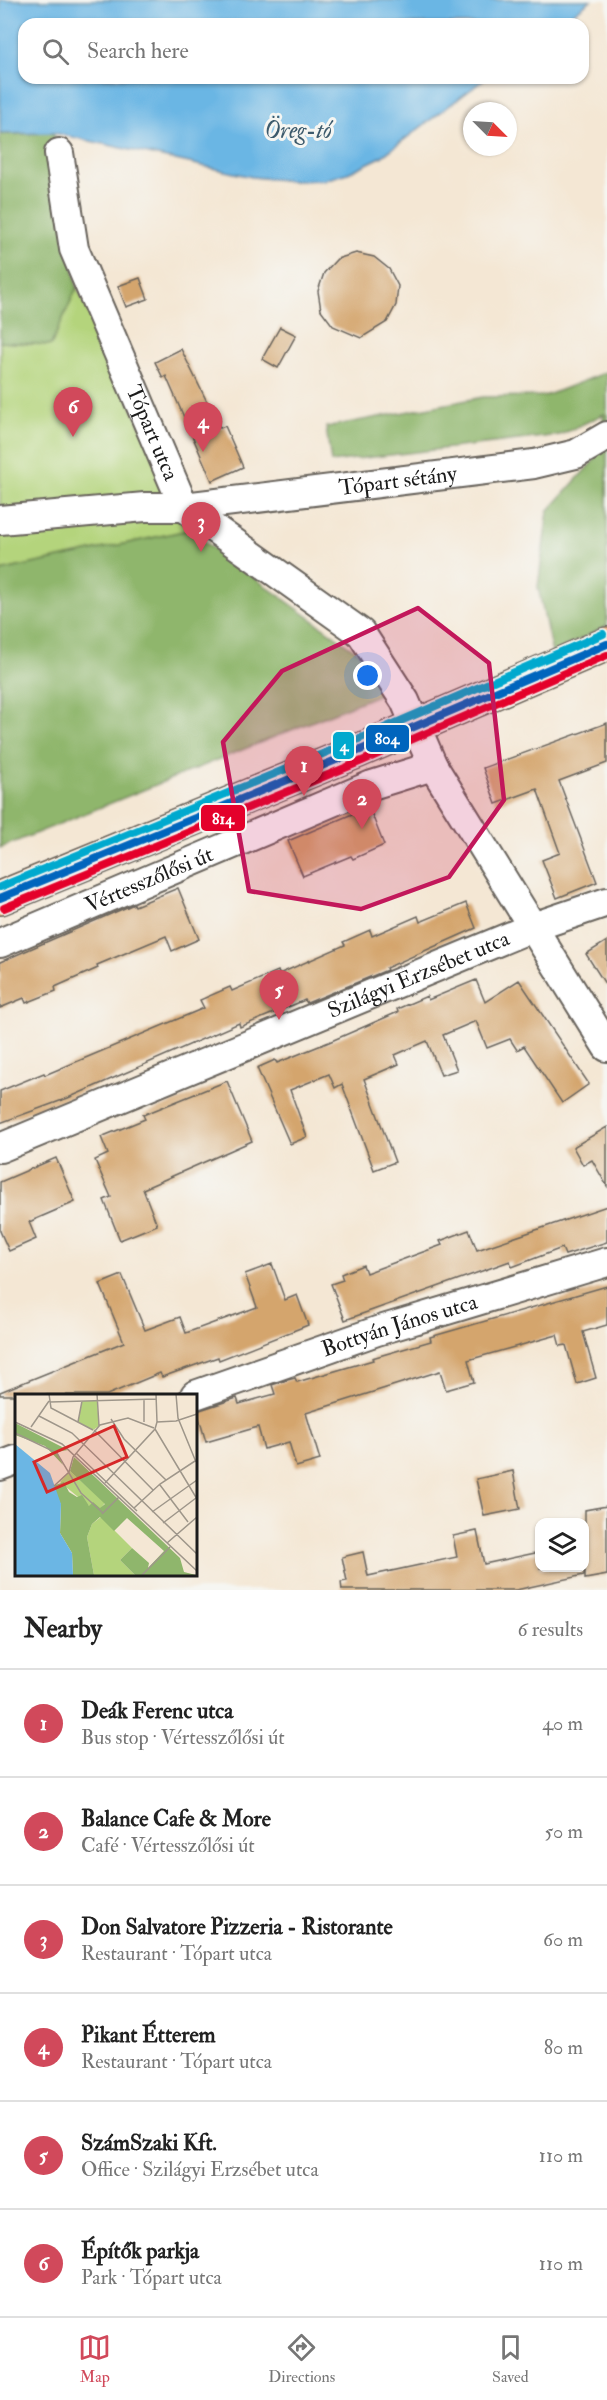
<!DOCTYPE html>
<meta charset="utf-8">
<style>
body{margin:0;font-family:"IM FELL Double Pica",serif;background:#f2f2f2;color:#222}
.controls{position:absolute;right:18px;bottom:18px;display:grid;overflow:hidden;border-radius:12px;box-shadow:0 2px 4px #0004}
.controls button{width:54px;height:54px;display:grid;place-items:center;padding:0;border:0;border-bottom:2px solid #e0e0e0;background:#fff;color:#222;font:30px sans-serif}
.compass{position:absolute;left:463px;top:102px;width:54px;height:54px;border-radius:50%;background:#fff;box-shadow:0 2px 4px #0004;rotate:114deg}
.you{position:absolute;left:368px;top:676px;width:21px;height:21px;margin:-15px;border:4px solid #fff;border-radius:50%;background:#1a73e8;box-shadow:0 0 0 9px #1a73e833}
.badge{display:grid;place-items:center;width:39px;height:39px;border-radius:50%;background:#d1495b;color:#fff;font-size:20px;font-weight:700}
.pin{position:absolute;translate:-50% -50px;filter:drop-shadow(0 2px 3px #0008)}
.pin::after{content:'';position:absolute;top:32px;width:21px;height:18px;background:inherit;clip-path:polygon(0 0,100% 0,50% 100%)}
.list{margin:0;padding:0;list-style:none}
h2{display:flex;justify-content:space-between;align-items:center;height:78px;margin:0;padding:0 24px;font-size:26px}
h2 small{font-size:20px;font-weight:400;color:#767676}
.list li{display:grid;grid-template-columns:39px 1fr auto;gap:18px;align-items:center;box-sizing:border-box;height:108px;padding:0 24px;border-top:2px solid #e0e0e0}
.list b{display:block;font-size:22px;white-space:nowrap}
.list p{margin:0;font-size:20px;white-space:nowrap;color:#767676}
.list em{font-size:20px;font-style:normal;color:#767676}
.icon{flex:none;width:33px;height:33px;fill:none;stroke:currentColor;stroke-width:2;stroke-linecap:round;stroke-linejoin:round}
.map{position:relative;flex:none;width:607px;height:1590px;overflow:hidden}
.search{position:absolute;background:#fff;box-shadow:0 2px 4px #0004;left:18px;right:18px;top:18px;height:66px;display:flex;align-items:center;gap:15px;box-sizing:border-box;padding:0 21px;border-radius:18px;color:#767676;font-size:22px}
.sheet{height:726px;background:#fff}
nav{display:flex;justify-content:space-around;align-items:center;box-sizing:border-box;height:84px;border-top:2px solid #e0e0e0;background:#fff;font-size:16px;color:#767676}
nav a{display:grid;justify-items:center;gap:3px}
nav .on{color:#d1495b}
.map>svg:first-child{display:block}
</style>
<div class="map">
<svg width="607" height="1590" viewBox="0 0 607 1590">
<rect width="100%" height="100%" fill="#f6f6f2"/>
<filter id="ink" filterUnits="userSpaceOnUse"><feTurbulence type="fractalNoise" baseFrequency=".0167" numOctaves="2"/><feDisplacementMap in="SourceGraphic" scale="12" xChannelSelector="R" yChannelSelector="G"/><feConvolveMatrix kernelMatrix="1 2 1 2 8 2 1 2 1" color-interpolation-filters="sRGB"/></filter>
<filter id="wash" filterUnits="userSpaceOnUse"><feTurbulence type="fractalNoise" baseFrequency=".008" numOctaves="4" result="noise"/><feDisplacementMap in="SourceGraphic" scale="24" xChannelSelector="R" yChannelSelector="G"/><feGaussianBlur stdDeviation="1.35" result="paint"/><feColorMatrix in="noise" values="0 0 0 0 0 0 0 0 0 0 0 0 0 0 0 0 0 1.4 0 .05"/><feComposite in="paint" operator="in"/></filter>
<g filter="url(#wash)">
<rect width="100%" height="100%" fill="#f4e7d4"/>
<path fill="#b4d47c" stroke="#68784c" stroke-width="1.5" d="M 77,287 L 188,530 L 0,571 L 0,342 L 51,345 Z"/>
<g fill="#8fb66c" stroke="#566944" stroke-width="1.5">
<path d="M 54,133 L 54,166 L 77,287 L 51,345 L 0,342 L 0,134 Z"/>
<path d="M 607,372 L 607,626 L 552,653 L 538,587 L 548,511 L 596,458 L 604,414 L 560,435 L 331,462 L 326,427 L 483,397 L 545,396 Z"/>
<path d="M 188,530 L 360,654 L 383,693 L 0,848 L 0,571 Z"/>
</g>
<path fill="#6bb6e4" stroke="#446980" stroke-width="1.5" d="M 0,0 L 591,0 L 559,24 L 24,24 L 24,78 L 486,78 L 381,157 L 348,173 L 324,180 L 293,181 L 252,177 L 54,133 L 0,134 Z"/>
<g id="blocks">
<g fill="#d4a56d">
<path d="M 356,253 L 374,257 L 389,269 L 398,286 L 396,305 L 387,322 L 361,338 L 333,326 L 321,310 L 318,291 L 324,273 L 337,259 Z"/>
<path d="M 140,278 L 148,299 L 126,307 L 118,286 Z"/>
<path d="M 280,327 L 296,335 L 278,368 L 262,359 Z"/>
<path d="M 181,349 L 220,428 L 225,426 L 243,467 L 212,481 L 166,376 L 163,378 L 155,362 Z"/>
<path d="M 607,723 L 607,763 L 559,781 L 597,882 L 557,898 L 542,860 L 560,853 L 537,789 L 496,804 L 483,768 Z"/>
<path d="M 369,807 L 384,845 L 353,859 L 351,856 L 303,876 L 288,841 Z"/>
<path d="M 178,888 L 199,939 L 172,951 L 166,936 L 97,965 L 98,968 L 55,987 L 56,991 L 26,1003 L 24,998 L 0,1008 L 0,962 L 134,904 L 135,906 Z"/>
<path d="M 466,903 L 476,928 L 386,968 L 387,970 L 307,1003 L 305,1000 L 240,1027 L 239,1023 L 68,1098 L 0,1123 L 0,1091 L 44,1073 L 45,1075 L 204,1008 L 200,1000 L 230,987 L 232,991 L 278,971 L 279,974 L 345,945 L 343,942 L 370,930 L 372,936 L 418,916 L 420,922 Z"/>
<path d="M 607,941 L 607,987 L 586,954 Z"/>
<path d="M 476,980 L 485,1002 L 519,980 L 589,1084 L 562,1103 L 524,1046 L 517,1050 L 510,1039 L 487,1048 L 476,1021 L 443,1035 L 457,1070 L 441,1075 L 427,1041 L 395,1055 L 399,1064 L 364,1079 L 395,1162 L 374,1170 L 342,1084 L 335,1088 L 329,1074 L 290,1090 L 307,1137 L 290,1144 L 257,1068 L 275,1060 L 277,1063 L 329,1042 L 398,1012 L 397,1009 L 427,996 L 428,1000 Z"/>
<path d="M 227,1081 L 252,1141 L 143,1189 L 157,1225 L 120,1240 L 104,1200 L 111,1197 L 95,1160 L 108,1154 L 101,1137 L 145,1119 L 143,1115 Z"/>
<path d="M 607,1127 L 607,1186 L 592,1160 L 583,1165 L 573,1147 Z"/>
<path d="M 56,1158 L 75,1202 L 29,1222 L 36,1239 L 9,1251 L 0,1231 L 0,1182 Z"/>
<path d="M 607,1206 L 607,1242 L 565,1255 L 562,1248 L 512,1267 L 510,1261 L 345,1320 L 331,1284 L 343,1280 L 341,1274 L 363,1265 L 366,1273 L 442,1245 L 440,1241 L 469,1230 L 477,1250 Z"/>
<path d="M 272,1264 L 285,1300 L 297,1295 L 308,1325 L 219,1360 L 218,1357 L 162,1377 L 160,1373 L 107,1395 L 0,1395 L 0,1392 L 124,1342 L 100,1284 L 122,1275 L 145,1330 L 180,1317 L 186,1333 L 257,1307 L 245,1274 Z"/>
<path d="M 607,1286 L 607,1325 L 583,1332 L 596,1378 L 577,1384 L 566,1345 L 560,1346 L 557,1335 L 468,1360 L 474,1382 L 446,1390 L 440,1371 L 306,1413 L 320,1460 L 296,1467 L 289,1442 L 264,1449 L 258,1427 L 206,1442 L 197,1411 L 237,1398 L 239,1404 L 275,1394 L 272,1385 L 284,1381 L 295,1378 L 297,1382 L 373,1360 L 372,1358 L 431,1341 L 430,1337 Z"/>
<path d="M 513,1471 L 520,1509 L 484,1516 L 476,1479 Z"/>
<path d="M 607,1506 L 607,1575 L 585,1579 L 585,1510 Z"/>
<path d="M 477,1531 L 484,1564 L 540,1552 L 540,1568 L 584,1568 L 584,1575 L 516,1590 L 342,1590 L 341,1582 L 347,1581 L 342,1557 L 363,1552 L 368,1576 L 457,1557 L 453,1536 Z"/>
</g>
</g>
</g>
<g filter="url(#ink)">
<use href="#blocks" fill-opacity="0" stroke="#68635c" stroke-width="1.5"/>
<g fill="none" stroke-linecap="round" stroke-linejoin="round">
<defs>
<g id="minor">
<path id="s1" d="M 59,153 L 74,249 L 184,507 L 361,633 L 405,701 L 433,766 L 607,1047"/>
<path id="s2" d="M 0,520 L 145,507 L 184,507 L 534,464 L 576,454 L 607,436"/>
<path id="s3" d="M 0,943 L 372,785 L 433,766"/>
<path id="s4" d="M 0,1148 L 533,927 L 607,902"/>
<path id="s5" d="M 195,1395 L 377,1331 L 607,1262"/>
<path d="M 0,1466 L 16,1460"/>
</g>
<path id="major" d="M 0,898 L 358,751 L 607,644"/>
</defs>
<use href="#minor" stroke="#68635c" stroke-width="32"/>
<use href="#major" stroke="#68635c" stroke-width="36"/>
<use href="#minor" stroke="#fff" stroke-width="28"/>
<use href="#major" stroke="#f9bc8a" stroke-width="33"/>
<defs>
<path id="bus-1" d="M 0,898 L 358,751 L 607,644"/>
<path id="bus-2" d="M 4,908 L 362,761 L 607,655"/>
<path id="bus-3" d="M 0,887 L 354,741 L 603,634"/>
</defs>
<use href="#bus-1" stroke="#f6f6f2" stroke-width="12"/>
<use href="#bus-2" stroke="#f6f6f2" stroke-width="12"/>
<use href="#bus-3" stroke="#f6f6f2" stroke-width="12"/>
<use href="#bus-1" stroke="#0065bd" stroke-width="8"/>
<use href="#bus-2" stroke="#e4002b" stroke-width="8"/>
<use href="#bus-3" stroke="#00a9ce" stroke-width="8"/>
</g>
</g>
<path fill="#c2185b" fill-opacity="0.2" stroke="#c2185b" stroke-width="4.5" stroke-linejoin="round" d="M 418,608 L 489,663 L 504,800 L 449,877 L 361,909 L 249,891 L 223,742 L 282,671 Z"/>
<g text-anchor="middle" dominant-baseline="central" stroke-width="6" stroke-linejoin="round" paint-order="stroke">
<g font-size="22" fill="#1c1c1c" stroke="#f6f6f2">
<text stroke="none"><textPath href="#s1" startOffset="297">Tópart utca</textPath></text>
<text stroke="none"><textPath href="#s2" startOffset="400">Tópart sétány</textPath></text>
<text stroke="none"><textPath href="#s3" startOffset="162">Vértesszőlősi út</textPath></text>
<text stroke="none"><textPath href="#s4" startOffset="453">Szilágyi Erzsébet utca</textPath></text>
<text stroke="none"><textPath href="#s5" startOffset="216">Bottyán János utca</textPath></text>
</g>
<g font-size="24" font-style="italic" fill="#3c5a6c" stroke="#f6f6f2">
<text x="298" y="130">Öreg-tó</text>
</g>
</g>
<g transform="translate(15 1394)">
<rect width="182" height="182" fill="#f4e7d4"/>
<path d="M 67,7 L 82,7 L 84,32 L 78,36 L 63,28 ZM 55,77 L 90,109 L 85,115 L 74,112 L 45,88 ZM 86,123 L 117,154 L 105,166 L 120,181 L 79,181 L 72,143 L 77,130 Z" fill="#b4d47c"/>
<path d="M 0,29 L 53,56 L 42,58 L 48,71 L 30,52 L 0,41 ZM 59,63 L 165,164 L 169,178 L 181,181 L 120,181 L 105,166 L 117,154 L 134,169 L 133,174 L 149,157 L 112,124 L 99,137 L 85,123 L 77,130 L 72,143 L 79,181 L 58,181 L 57,159 L 45,139 L 46,111 L 38,92 L 49,88 L 54,98 L 62,103 L 67,101 L 74,112 L 78,108 L 85,114 L 90,110 L 55,77 Z" fill="#8fb66c"/>
<path d="M 0,50 L 35,79 L 46,110 L 45,139 L 57,159 L 58,181 L 0,181 Z" fill="#6bb6e4"/>
<path fill="none" stroke="#9e968a" stroke-width="1.5" d="M 34,0 L 36,14 L 78,36M 82,0 L 84,32M 141,0 L 142,28M 161,0 L 163,24 L 181,68M 35,8 L 141,5M 24,22 L 57,39 L 182,160M 96,25 L 109,45 L 151,86M 0,28 L 47,50 L 182,177M 63,28 L 67,7M 129,28 L 129,5M 16,33 L 34,7M 140,35 L 182,105M 79,36 L 138,96M 0,39 L 42,59 L 66,99 L 88,119M 61,59 L 122,117M 90,89 L 140,35 L 142,28 L 161,27 L 182,20M 145,91 L 173,128M 39,92 L 54,78 L 58,63 L 85,31 L 113,24 L 139,34M 119,114 L 145,90 L 180,67M 137,118 L 182,86M 87,120 L 104,103M 148,129 L 181,104M 152,149 L 182,123M 127,181 L 155,153"/>
<path fill="#d62828" fill-opacity="0.15" stroke="#d62828" stroke-width="3" d="M 99,32 L 112,63 L 32,98 L 19,68 Z"/>
<rect width="182" height="182" fill="none" stroke="#1c1c1c" stroke-width="3"/>
</g>
<g stroke="#f6f6f2" stroke-width="2">
<rect x="365" y="724" width="45" height="29" rx="6" fill="#0065bd"/>
<rect x="332" y="731" width="23" height="29" rx="6" fill="#00a9ce"/>
<rect x="200" y="804" width="46" height="28" rx="6" fill="#e4002b"/>
</g>
<g font-size="16" text-anchor="middle" font-weight="bold" fill="#fff">
<text x="387" y="744">804</text>
<text x="344" y="751">4</text>
<text x="223" y="824">814</text>
</g>
</svg>
<div class="controls">
<button><svg class="icon" aria-label="layers" viewBox="0 0 24 24"><path d="M12 4l9 5-9 5-9-5zM3 14l9 5 9-5"/></svg></button>
</div>
<svg class="compass" viewBox="-18 -18 36 36"><path d="M0-13l5 13h-10z" fill="#e53935"/><path d="M0 13l5-13h-10z" fill="#767676"/></svg>
<div class="you"></div>
<div class="pin badge" style="left:304px;top:796px">1</div>
<div class="pin badge" style="left:362px;top:829px">2</div>
<div class="pin badge" style="left:201px;top:552px">3</div>
<div class="pin badge" style="left:203px;top:452px">4</div>
<div class="pin badge" style="left:279px;top:1020px">5</div>
<div class="pin badge" style="left:73px;top:437px">6</div>
<div class="search"><svg class="icon" aria-label="search" viewBox="0 0 24 24"><circle cx="10" cy="10" r="6"/><path d="M15 15l6 6"/></svg>Search here</div>
</div>
<section class="sheet">
<h2>Nearby<small>6 results</small></h2>
<ul class="list">
<li><span class="badge">1</span><div><b>Deák Ferenc utca</b><p>Bus stop · Vértesszőlősi út</p></div><em>40 m</em></li>
<li><span class="badge">2</span><div><b>Balance Cafe &amp; More</b><p>Café · Vértesszőlősi út</p></div><em>50 m</em></li>
<li><span class="badge">3</span><div><b>Don Salvatore Pizzeria - Ristorante</b><p>Restaurant · Tópart utca</p></div><em>60 m</em></li>
<li><span class="badge">4</span><div><b>Pikant Étterem</b><p>Restaurant · Tópart utca</p></div><em>80 m</em></li>
<li><span class="badge">5</span><div><b>SzámSzaki Kft.</b><p>Office · Szilágyi Erzsébet utca</p></div><em>110 m</em></li>
<li><span class="badge">6</span><div><b>Építők parkja</b><p>Park · Tópart utca</p></div><em>110 m</em></li>
</ul>
</section>
<nav>
<a class="on"><svg class="icon" aria-label="map" viewBox="0 0 24 24"><path d="M3 6l6-2 6 2 6-2v14l-6 2-6-2-6 2zM9 4v14M15 6v14"/></svg>Map</a>
<a><svg class="icon" aria-label="directions" viewBox="0 0 24 24"><path d="M12 3l9 9-9 9-9-9zM9 14v-3h6M13 9l2 2-2 2"/></svg>Directions</a>
<a><svg class="icon" aria-label="saved" viewBox="0 0 24 24"><path d="M7 4h10v16l-5-4-5 4z"/></svg>Saved</a>
</nav>
